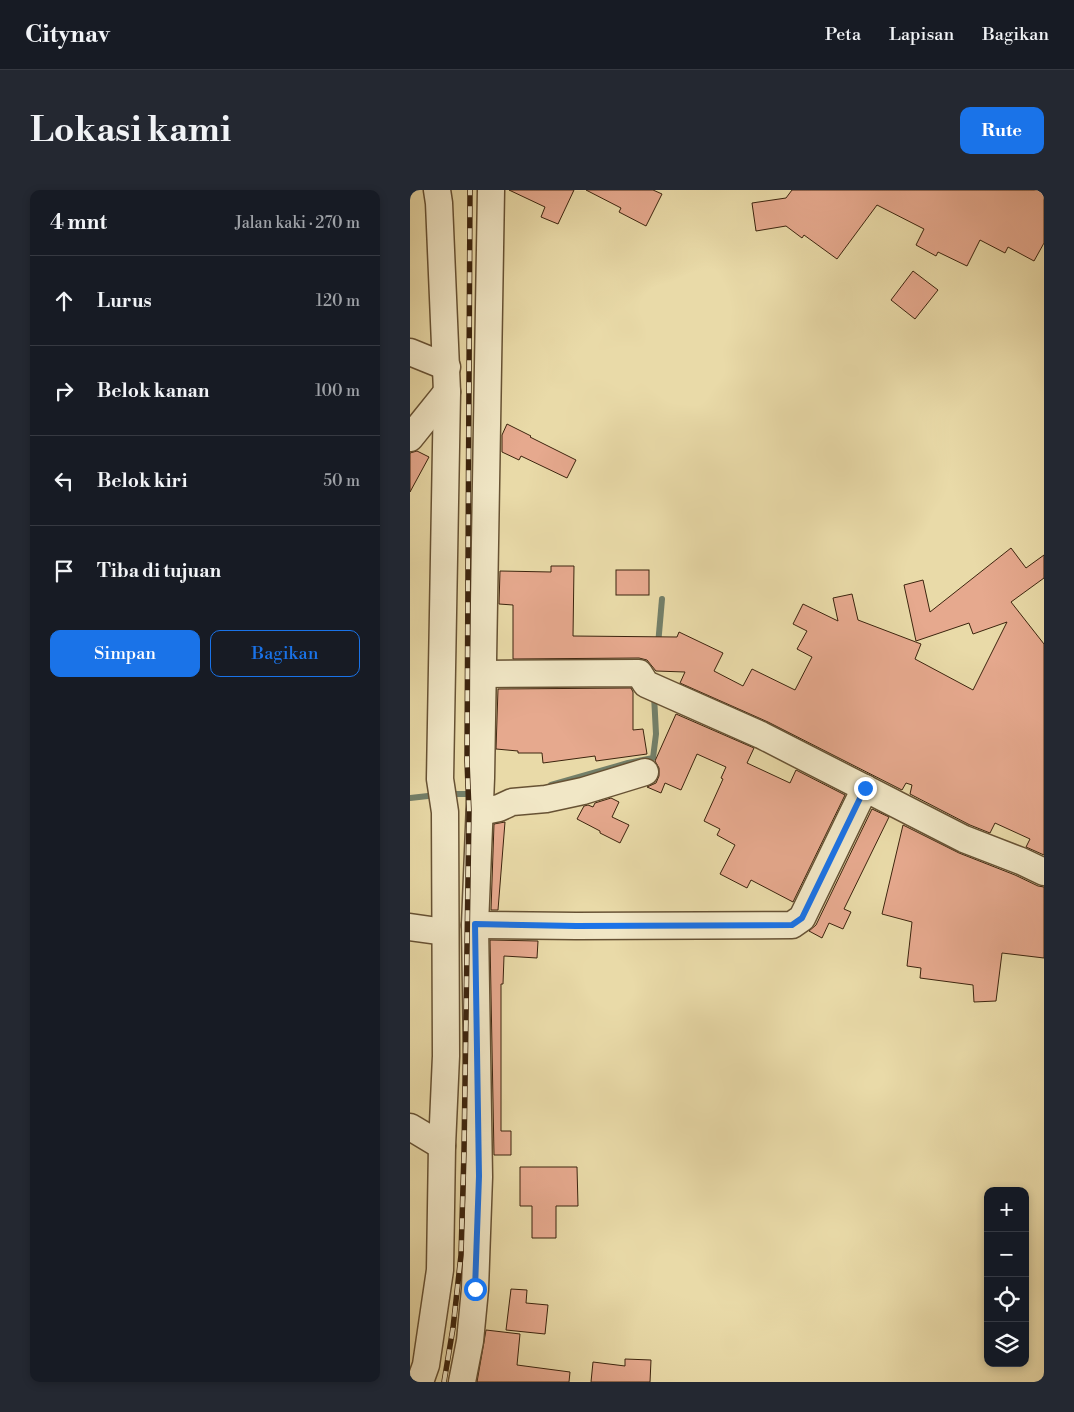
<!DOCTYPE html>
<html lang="id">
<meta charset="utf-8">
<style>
body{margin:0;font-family:"Libre Bodoni",serif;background:#242831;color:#f1f3f6}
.controls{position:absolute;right:15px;bottom:15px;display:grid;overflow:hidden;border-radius:10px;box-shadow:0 2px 8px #0003}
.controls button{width:45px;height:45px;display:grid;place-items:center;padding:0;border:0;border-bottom:1px solid #363941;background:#171b24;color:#f1f3f6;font:25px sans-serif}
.stop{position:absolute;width:15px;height:15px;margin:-11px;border:4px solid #1a73e8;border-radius:50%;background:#fff}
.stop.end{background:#1a73e8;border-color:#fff;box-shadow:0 1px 5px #0008}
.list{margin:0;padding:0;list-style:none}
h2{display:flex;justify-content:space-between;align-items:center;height:65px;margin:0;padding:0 20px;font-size:21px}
h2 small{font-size:16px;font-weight:400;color:#9ea1a6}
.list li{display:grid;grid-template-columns:32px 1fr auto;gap:15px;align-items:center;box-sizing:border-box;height:90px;padding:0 20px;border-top:1px solid #363941}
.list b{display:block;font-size:19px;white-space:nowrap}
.list em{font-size:16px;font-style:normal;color:#9ea1a6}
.actions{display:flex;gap:10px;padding:15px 20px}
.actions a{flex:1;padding:11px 0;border:1px solid #1a73e8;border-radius:10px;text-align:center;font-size:18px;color:#1a73e8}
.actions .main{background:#1a73e8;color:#fff}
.icon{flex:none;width:28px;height:28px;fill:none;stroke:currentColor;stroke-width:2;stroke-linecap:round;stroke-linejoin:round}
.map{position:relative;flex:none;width:634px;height:1192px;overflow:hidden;border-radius:10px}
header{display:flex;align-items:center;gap:30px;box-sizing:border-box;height:70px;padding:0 25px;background:#171b24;border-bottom:1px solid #363941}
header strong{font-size:24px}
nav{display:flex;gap:28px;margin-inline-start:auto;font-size:18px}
.intro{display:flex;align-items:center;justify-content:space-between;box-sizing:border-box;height:120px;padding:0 30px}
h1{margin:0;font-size:35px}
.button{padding:12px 22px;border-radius:10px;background:#1a73e8;color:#fff;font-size:18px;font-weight:700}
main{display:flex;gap:30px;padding:0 30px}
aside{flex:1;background:#171b24;border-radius:10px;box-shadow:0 2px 8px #0003}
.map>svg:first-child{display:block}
</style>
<header>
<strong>Citynav</strong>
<nav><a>Peta</a><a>Lapisan</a><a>Bagikan</a></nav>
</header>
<div class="intro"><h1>Lokasi kami</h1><a class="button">Rute</a></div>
<main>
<aside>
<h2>4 mnt<small>Jalan kaki · 270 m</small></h2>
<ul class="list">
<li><svg class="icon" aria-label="ahead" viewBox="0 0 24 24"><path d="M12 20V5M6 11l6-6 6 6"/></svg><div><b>Lurus</b></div><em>120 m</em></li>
<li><svg class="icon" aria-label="right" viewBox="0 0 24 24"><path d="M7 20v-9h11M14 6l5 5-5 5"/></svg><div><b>Belok kanan</b></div><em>100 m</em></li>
<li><svg class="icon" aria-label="left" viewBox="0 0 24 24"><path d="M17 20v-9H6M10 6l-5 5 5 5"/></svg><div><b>Belok kiri</b></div><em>50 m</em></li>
<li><svg class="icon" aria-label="arrive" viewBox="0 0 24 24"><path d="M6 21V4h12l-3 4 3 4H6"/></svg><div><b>Tiba di tujuan</b></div></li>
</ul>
<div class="actions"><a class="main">Simpan</a><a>Bagikan</a></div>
</aside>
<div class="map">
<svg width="634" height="1192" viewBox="0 0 634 1192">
<rect width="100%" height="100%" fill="#e9daa8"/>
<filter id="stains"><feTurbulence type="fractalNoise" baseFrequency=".004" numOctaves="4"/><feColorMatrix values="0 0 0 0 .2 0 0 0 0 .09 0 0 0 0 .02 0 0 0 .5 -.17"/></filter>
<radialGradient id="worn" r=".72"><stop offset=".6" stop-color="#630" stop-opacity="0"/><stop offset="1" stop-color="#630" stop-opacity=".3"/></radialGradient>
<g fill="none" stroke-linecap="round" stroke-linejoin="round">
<g stroke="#737f69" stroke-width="6">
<path d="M 248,455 L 252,409"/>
<path d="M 141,595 L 218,573 L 243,568 L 246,544 L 244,505"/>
<path d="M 39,604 L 64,604"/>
<path d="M 0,608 L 27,605"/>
</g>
</g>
<g fill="#e6a98e" stroke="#3c240e">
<path d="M 99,0 L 164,0 L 148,34 L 131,27 L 135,17 Z"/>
<path d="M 176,0 L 243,0 L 252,4 L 236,36 L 209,22 L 211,18 Z"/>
<path d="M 382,0 L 634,0 L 634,53 L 624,71 L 598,57 L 595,63 L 570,50 L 557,76 L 528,62 L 526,66 L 506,55 L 514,39 L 467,15 L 427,69 L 394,45 L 392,48 L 376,36 L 346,41 L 342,13 L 376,8 Z"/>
<path d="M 503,81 L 528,100 L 505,129 L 481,110 Z"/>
<path d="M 97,234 L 121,246 L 120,247 L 166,270 L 157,288 L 111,266 L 109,270 L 92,262 L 92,245 Z"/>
<path d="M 7,261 L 19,267 L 0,302 L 0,263 Z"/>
<path d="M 601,358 L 616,378 L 634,365 L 634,388 L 601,412 L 634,454 L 634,665 L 616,657 L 620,649 L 585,633 L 580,643 L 560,635 L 500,604 L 502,595 L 496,593 L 492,600 L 358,532 L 270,493 L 275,482 L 246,481 L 237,470 L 229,468 L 103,469 L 103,415 L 89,414 L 90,381 L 141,382 L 141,376 L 164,376 L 163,446 L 267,447 L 269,442 L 313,463 L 304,481 L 333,496 L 342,479 L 385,500 L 402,467 L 387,459 L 397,441 L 383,434 L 393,414 L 428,431 L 423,408 L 442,404 L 448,430 L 511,454 L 505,469 L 563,500 L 597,432 L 563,444 L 559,433 L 506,451 L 494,395 L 513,390 L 520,422 Z"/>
<rect x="206" y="380" width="33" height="25"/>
<path d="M 221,498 L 223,502 L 223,540 L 233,539 L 237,564 L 186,571 L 185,566 L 133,573 L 132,563 L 108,563 L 108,561 L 86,559 L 88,499 Z"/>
<path d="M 266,524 L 344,558 L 337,573 L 380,593 L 386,580 L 435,605 L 383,712 L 341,690 L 337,698 L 310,684 L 325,655 L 307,645 L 310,639 L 294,631 L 313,589 L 311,588 L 316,577 L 287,564 L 271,600 L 255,593 L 251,603 L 237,597 L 246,593 L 249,586 L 249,578 L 245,571 Z"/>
<path d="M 201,608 L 209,612 L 202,627 L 219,635 L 210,653 L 190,643 L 190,641 L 167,629 L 174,616 L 178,615 L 183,617 L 185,613 Z"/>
<path d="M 462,619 L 479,627 L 434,719 L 441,722 L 433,739 L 419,733 L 412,748 L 399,741 L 406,735 Z"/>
<path d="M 95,632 L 88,720 L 81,720 L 84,634 Z"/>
<path d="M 493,635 L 549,663 L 605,685 L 628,696 L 634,697 L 634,768 L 592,763 L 586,811 L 564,812 L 563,795 L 510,788 L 511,778 L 497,776 L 502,732 L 472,724 Z"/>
<path d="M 80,750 L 128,751 L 127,768 L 94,766 L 93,794 L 91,794 L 91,941 L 101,941 L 101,965 L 84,965 Z"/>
<path d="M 110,977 L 167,977 L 168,1016 L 146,1016 L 146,1048 L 122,1048 L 122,1016 L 110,1016 Z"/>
<path d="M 101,1099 L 117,1100 L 116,1113 L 138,1115 L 135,1144 L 96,1140 Z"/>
<path d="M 76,1140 L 110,1144 L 107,1175 L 160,1182 L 159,1192 L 67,1192 Z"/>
<path d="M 215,1169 L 241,1170 L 240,1192 L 181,1192 L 183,1172 L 215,1176 Z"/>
</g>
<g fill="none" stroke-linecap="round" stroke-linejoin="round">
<defs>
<g id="minor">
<path d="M 0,162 L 37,177"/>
<path d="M 0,248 L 37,202"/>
<path d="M 72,484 L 229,483 L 236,494 L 351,545 L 554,649 L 611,671 L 634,682"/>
<path d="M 70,622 L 89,618 L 102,612 L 136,609 L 173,601 L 235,582"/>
<path d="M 65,735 L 166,736 L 382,735 L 392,728 L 455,598"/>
<path d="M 0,737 L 35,742"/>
<path d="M 0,937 L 32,956"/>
<path d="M 10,1192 L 16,1175 L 30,1080 L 32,956 L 36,866 L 35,622 L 30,589 L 37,202 L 29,13 L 27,0"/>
<path d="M 52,1192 L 60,1151 L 65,1099 L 69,987 L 65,735 L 71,588 L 81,0"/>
</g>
</defs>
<use href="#minor" stroke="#675234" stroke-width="29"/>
<use href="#minor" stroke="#f1e7c6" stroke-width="26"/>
<defs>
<path id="rail" d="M 34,1192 L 43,1138 L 51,1065 L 54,962 L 59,621 L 57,571 L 60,0"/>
</defs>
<use href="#rail" stroke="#3c240e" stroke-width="5.5"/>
<use href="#rail" stroke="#f1e7c6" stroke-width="4" stroke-dasharray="11" stroke-linecap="butt"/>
</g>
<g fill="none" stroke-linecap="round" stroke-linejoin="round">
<path stroke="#1a73e8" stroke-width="6" d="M 65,1099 L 69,986 L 65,734 L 166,736 L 382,735 L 392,728 L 455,598"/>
</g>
<rect width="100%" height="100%" filter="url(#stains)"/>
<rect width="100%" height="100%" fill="url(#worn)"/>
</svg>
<div class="controls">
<button>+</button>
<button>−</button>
<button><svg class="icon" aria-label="locate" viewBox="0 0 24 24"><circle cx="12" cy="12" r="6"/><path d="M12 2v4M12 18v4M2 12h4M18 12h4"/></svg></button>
<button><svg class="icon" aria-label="layers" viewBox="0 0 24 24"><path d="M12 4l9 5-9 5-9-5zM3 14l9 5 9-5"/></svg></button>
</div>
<div class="stop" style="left:65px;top:1099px"></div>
<div class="stop end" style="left:455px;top:598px"></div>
</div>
</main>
